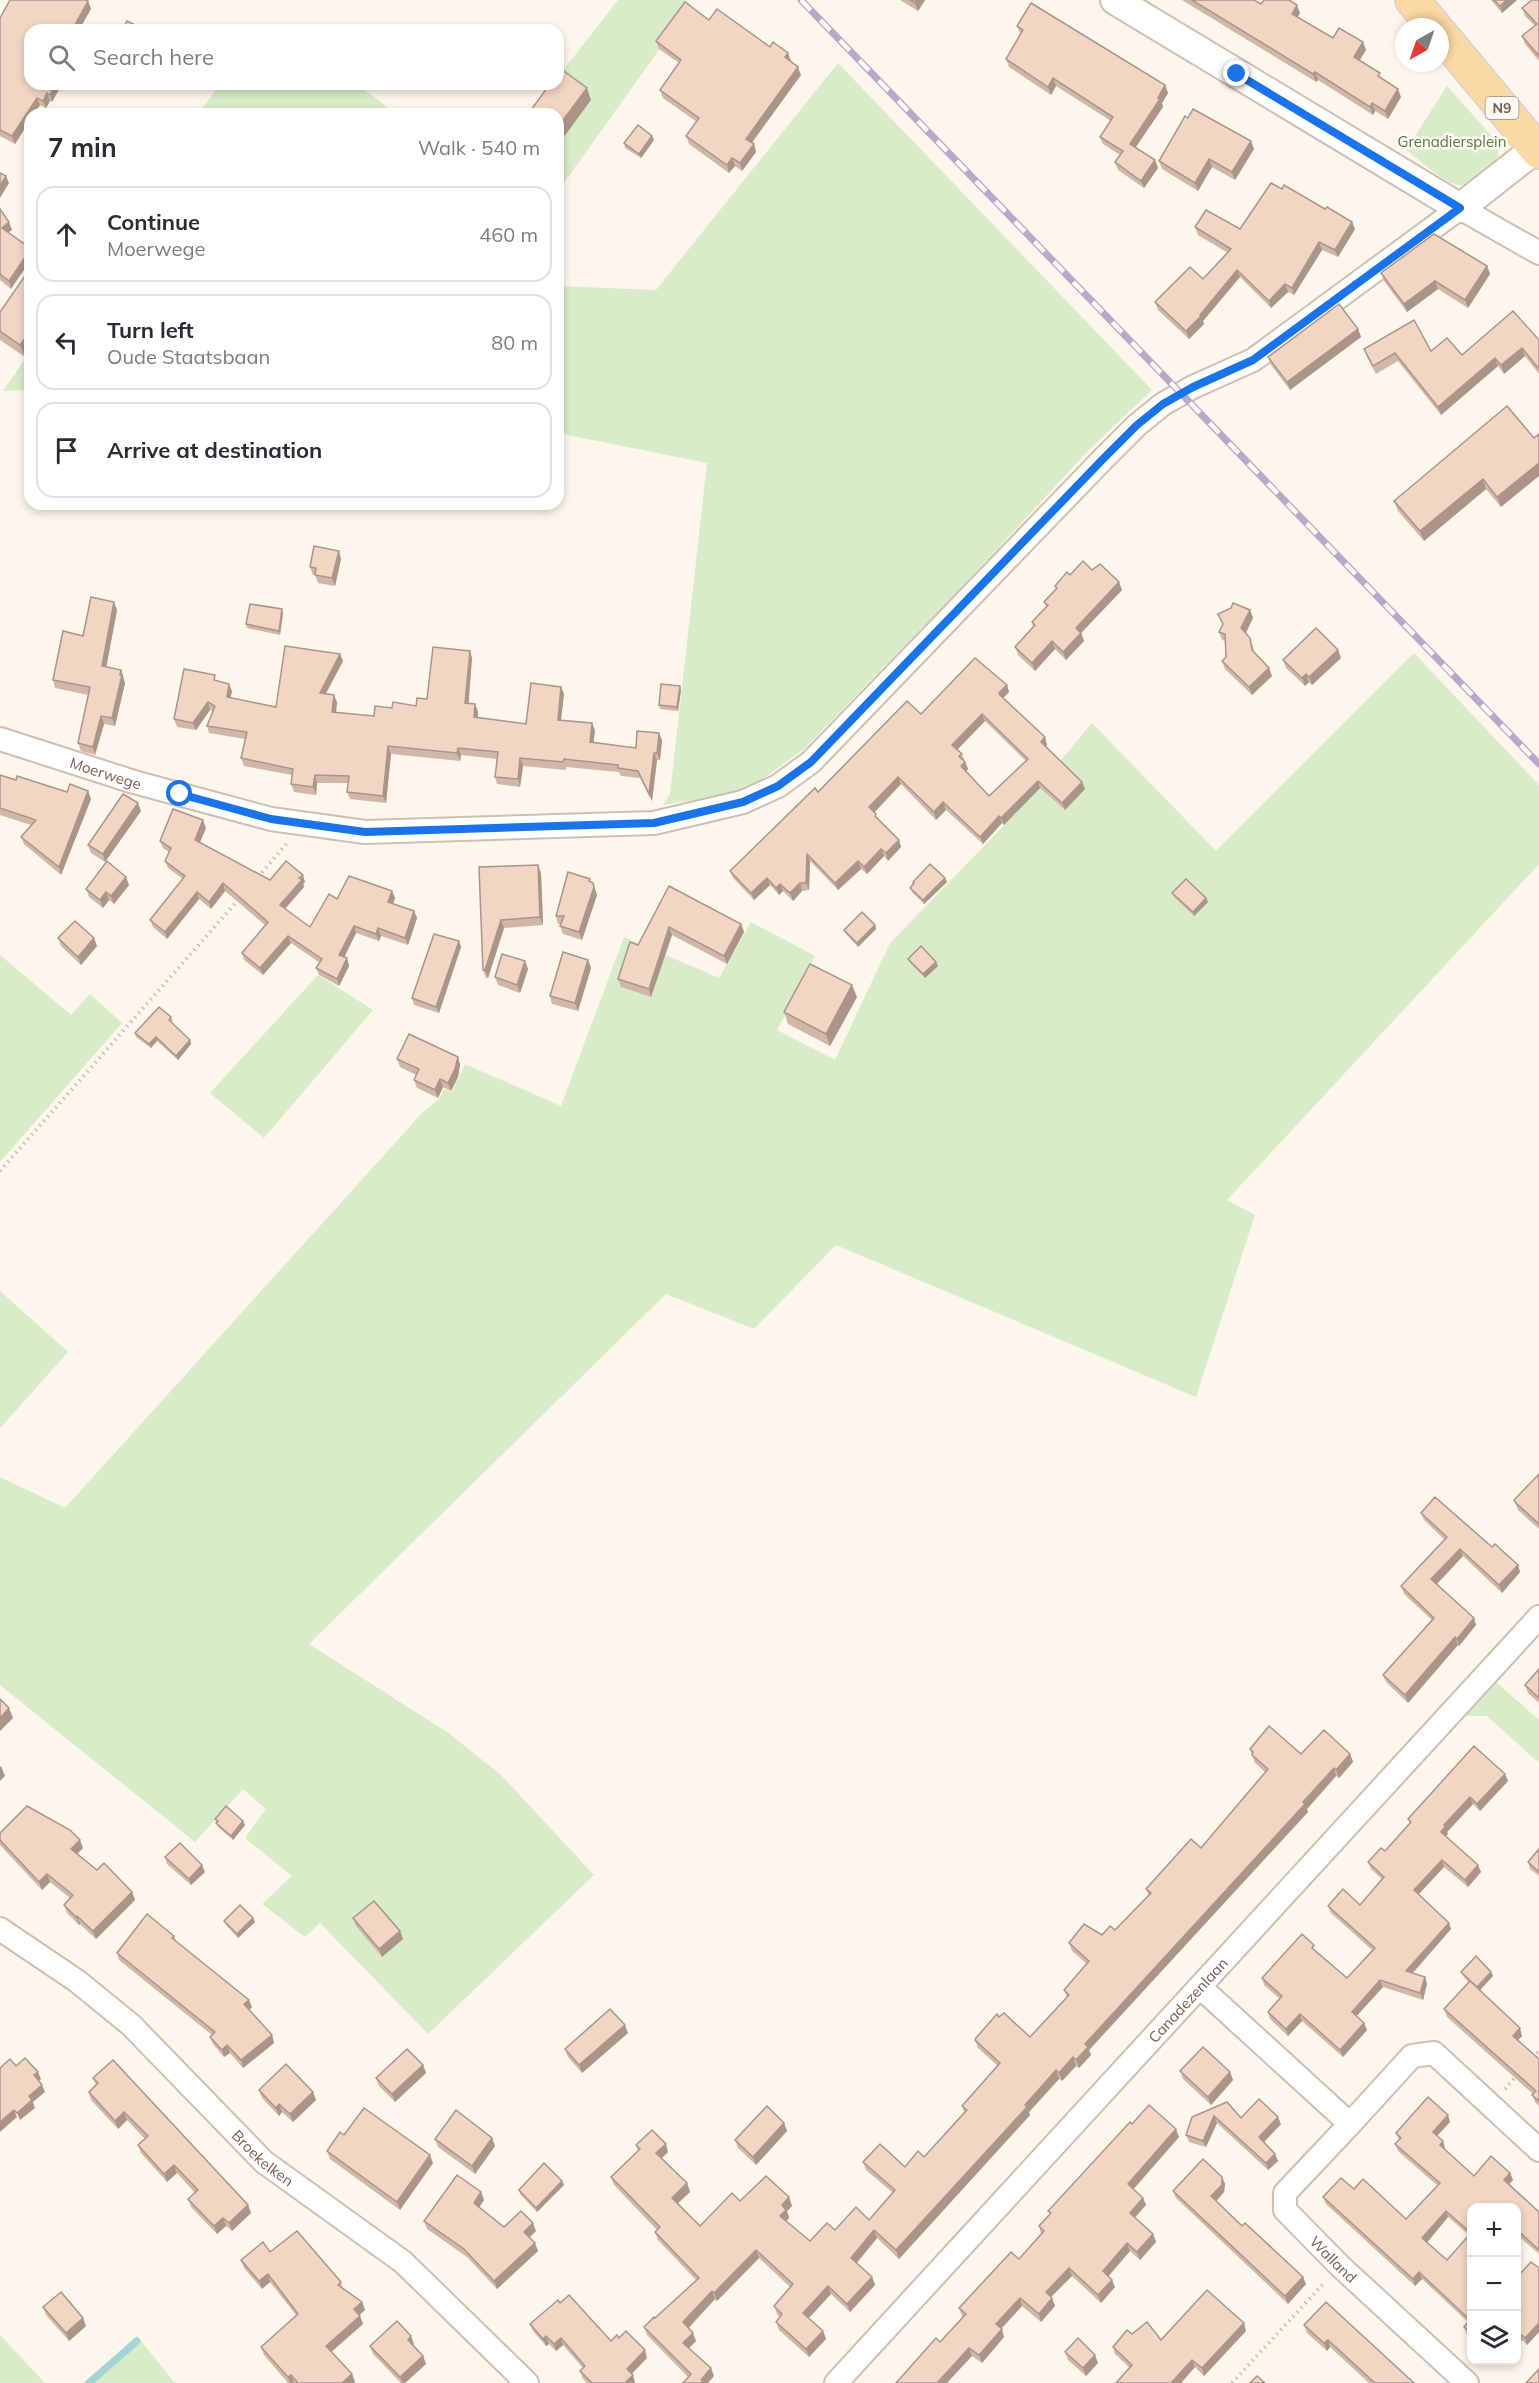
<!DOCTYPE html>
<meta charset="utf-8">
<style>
body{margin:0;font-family:Mulish,sans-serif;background:#f7f7f7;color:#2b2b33}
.controls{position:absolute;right:18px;bottom:18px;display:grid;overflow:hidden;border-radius:12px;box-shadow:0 3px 9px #0003}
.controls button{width:54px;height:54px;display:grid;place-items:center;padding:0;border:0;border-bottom:2px solid #e1e1e2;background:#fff;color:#2b2b33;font:30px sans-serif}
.compass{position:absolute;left:1395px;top:18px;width:54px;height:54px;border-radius:50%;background:#fff;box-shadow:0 3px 9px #0003;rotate:220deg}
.stop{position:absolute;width:18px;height:18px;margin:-14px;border:4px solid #1a73e8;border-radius:50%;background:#fff}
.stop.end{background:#1a73e8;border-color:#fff;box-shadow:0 2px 6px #0008}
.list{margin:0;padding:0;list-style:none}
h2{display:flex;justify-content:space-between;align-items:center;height:78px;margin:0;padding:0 24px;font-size:26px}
h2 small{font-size:20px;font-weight:400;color:#7c7c81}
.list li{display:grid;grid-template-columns:39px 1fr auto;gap:18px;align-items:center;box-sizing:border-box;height:96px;margin:0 12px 12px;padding:0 12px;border:2px solid #e1e1e2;border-radius:18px}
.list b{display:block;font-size:22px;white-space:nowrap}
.list p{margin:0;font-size:20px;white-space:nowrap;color:#7c7c81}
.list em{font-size:20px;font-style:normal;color:#7c7c81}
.icon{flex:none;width:33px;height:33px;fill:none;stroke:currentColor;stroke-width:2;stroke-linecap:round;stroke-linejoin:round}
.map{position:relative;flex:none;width:1539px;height:2383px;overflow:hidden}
.search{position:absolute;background:#fff;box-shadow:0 3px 9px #0003;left:24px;top:24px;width:540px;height:66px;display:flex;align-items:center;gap:15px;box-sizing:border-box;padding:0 21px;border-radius:18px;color:#7c7c81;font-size:22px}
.panel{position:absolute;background:#fff;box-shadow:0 3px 9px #0003;left:24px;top:108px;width:540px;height:402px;border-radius:18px}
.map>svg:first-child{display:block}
</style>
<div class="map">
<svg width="1539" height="2383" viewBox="0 0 1539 2383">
<rect width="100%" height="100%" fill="#fdf6ec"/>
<g fill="#d8ecc9">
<path d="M 618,0 L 686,0 L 691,5 L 558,191 L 558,114 L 529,114 L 558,84 L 558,77 Z"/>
<path d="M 838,63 L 1152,390 L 1089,450 L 960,589 L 804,749 L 760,781 L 728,795 L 663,805 L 670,794 L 707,463 L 558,433 L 558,286 L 656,290 Z"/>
<path d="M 220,84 L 357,84 L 396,114 L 198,114 Z"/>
<path d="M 1447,86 L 1499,144 L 1498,157 C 1489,167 1479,180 1466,185 C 1451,191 1419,159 1406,150 Z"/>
<path d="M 30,352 L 30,390 L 3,391 Z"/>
<path d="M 1414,653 L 1539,785 L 1539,864 L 1227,1200 L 1255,1215 L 1196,1397 L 836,1245 L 754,1329 L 666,1294 L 309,1644 L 447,1732 L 500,1774 L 594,1875 L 428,2034 L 320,1923 L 305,1937 L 262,1904 L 292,1876 L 245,1838 L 266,1809 L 243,1789 L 195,1842 L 0,1685 L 0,1477 L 65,1508 L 423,1112 L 439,1099 L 444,1089 L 452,1092 L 465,1064 L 561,1106 L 624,937 L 719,978 L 751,922 L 815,956 L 777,1030 L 835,1060 L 890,943 L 1020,809 L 1092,723 L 1216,851 Z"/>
<path d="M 0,955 L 71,1015 L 90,994 L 122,1023 L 0,1162 Z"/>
<path d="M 318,975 L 373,1010 L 264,1138 L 210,1093 Z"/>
<path d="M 0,1291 L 68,1352 L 0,1428 Z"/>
<path d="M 1495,1681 L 1539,1720 L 1539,1763 L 1487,1716 L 1463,1716 Z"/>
<path d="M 0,2335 L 45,2383 L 0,2383 Z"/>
<path d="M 137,2336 L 175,2383 L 83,2383 Z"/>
</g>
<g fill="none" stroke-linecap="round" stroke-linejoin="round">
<path stroke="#a5d3da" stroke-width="7" d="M 89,2383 L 137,2341"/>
<defs>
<g id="minor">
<path id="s1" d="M 0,739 L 134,782 L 271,819 L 365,832 L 654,823 L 743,802 L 778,786 L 811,762 L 1104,458 L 1137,425 L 1163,404 L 1193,387 L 1253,360 L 1460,208 L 1539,253"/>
<path id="s2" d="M 0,1929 L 77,1981 L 131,2025 L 264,2162 L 403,2262 L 527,2383"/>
<path id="s3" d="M 1200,1987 L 1350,2124 L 1285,2193 L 1285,2210 L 1340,2266 L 1467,2383"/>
<path d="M 1350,2124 L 1412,2056 L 1434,2053 L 1539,2150"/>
<path id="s4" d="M 836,2383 L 1539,1617"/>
</g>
<path id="tertiary" d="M 1115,0 L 1460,208 L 1539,146"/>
<g id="primary">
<path d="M 1412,0 L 1435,27"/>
<path d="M 1440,33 L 1539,152"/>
</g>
</defs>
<use href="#minor" stroke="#d1beb0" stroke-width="26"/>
<use href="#tertiary" stroke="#d1beb0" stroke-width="32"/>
<use href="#primary" stroke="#dad1cd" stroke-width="36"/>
<g stroke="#d9b8a5" stroke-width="4" stroke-dasharray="1.5 4.5" stroke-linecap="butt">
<path d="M 258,877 L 288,842"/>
<path d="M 0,1171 L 239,899"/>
<path d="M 1533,2058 L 1539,2051"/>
<path d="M 1505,2089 L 1518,2074"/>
<path d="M 1232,2383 L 1325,2282"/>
</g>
<use href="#minor" stroke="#fff" stroke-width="22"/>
<use href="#tertiary" stroke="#fff" stroke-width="28"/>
<use href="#primary" stroke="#fbd9a5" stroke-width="33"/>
<defs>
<path id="rail" d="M 801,0 L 1539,764"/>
</defs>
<use href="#rail" stroke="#b9a8c9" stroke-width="7"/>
<use href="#rail" stroke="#fffaf3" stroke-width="4.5" stroke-dasharray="14" stroke-linecap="butt"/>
</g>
<g fill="#d1b7a8" fill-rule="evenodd">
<path d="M 900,0 L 925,0 L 918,11 Z"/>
<path d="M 1182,0 L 1254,0 L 1261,4 L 1300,13 L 1298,17 L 1333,38 L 1363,42 L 1366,50 L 1360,60 L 1401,97 L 1388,119 L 1375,111 L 1373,115 L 1318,80 L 1316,82 Z"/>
<path d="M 1491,0 L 1517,0 L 1502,13 Z"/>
<path d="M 1539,0 L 1539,61 L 1525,44 L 1522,36 L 1535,26 L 1525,16 L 1522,8 Z"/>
<path d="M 88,1 L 91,9 L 30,84 L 62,84 L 52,102 L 50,101 L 46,108 L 40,105 L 34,114 L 30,114 L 30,120 L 15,144 L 0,136 L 0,18 Z"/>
<path d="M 709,20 L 770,47 L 788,53 L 790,61 L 801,75 L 752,143 L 754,144 L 756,152 L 742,171 L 735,166 L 729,173 L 689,144 L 686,136 L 697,122 L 663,98 L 660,90 L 679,63 L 659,49 L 656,41 Z"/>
<path d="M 1017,26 L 1165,85 L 1168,93 L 1162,103 L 1163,107 L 1136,147 L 1155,160 L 1158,168 L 1144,188 L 1118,170 L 1115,162 L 1120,155 L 1103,144 L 1100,137 L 1111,121 L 1056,86 L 1051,95 L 1009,67 L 1006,59 L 1020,34 Z"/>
<path d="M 654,140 L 641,158 L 625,148 L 624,143 Z"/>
<path d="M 1254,149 L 1235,180 L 1212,167 L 1198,191 L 1162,169 L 1159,161 Z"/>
<path d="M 1282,189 L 1352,222 L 1355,229 L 1338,257 L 1322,250 L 1294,295 L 1288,292 L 1271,308 L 1240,277 L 1203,321 L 1204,324 L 1189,339 L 1158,310 L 1155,302 L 1203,279 L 1228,253 L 1198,235 L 1195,227 L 1240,229 Z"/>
<path d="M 0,209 L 12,230 L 8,233 L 11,289 L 0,280 Z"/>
<path d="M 1487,266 L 1490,274 L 1468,308 L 1438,289 L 1407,312 L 1384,281 L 1381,273 Z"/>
<path d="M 30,275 L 25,357 L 0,340 L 0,312 Z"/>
<path d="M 1358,329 L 1361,337 L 1290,390 L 1271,365 L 1268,357 Z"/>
<path d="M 1539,340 L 1539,374 L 1525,356 L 1504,374 L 1498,366 L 1441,415 L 1398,361 L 1376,374 L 1367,357 L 1364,349 L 1431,351 L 1462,355 Z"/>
<path d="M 1534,438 L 1501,507 L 1486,489 L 1424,541 L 1398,511 L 1394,501 Z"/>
<path d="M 341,559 L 335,586 L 318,583 L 315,575 L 313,575 L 310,567 Z"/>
<path d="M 1092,570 L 1122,590 L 1081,633 L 1084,641 L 1066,660 L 1055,649 L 1035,671 L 1018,655 L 1015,647 L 1033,627 L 1032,622 L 1046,607 L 1044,602 L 1056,589 L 1055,586 L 1070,575 Z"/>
<path d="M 117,610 L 106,667 L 121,670 L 125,683 L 115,726 L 104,724 L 95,755 L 81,751 L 78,743 L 88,695 L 55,688 L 53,680 L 83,636 Z"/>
<path d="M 1250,610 L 1253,618 L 1246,633 L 1253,646 L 1254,652 L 1272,676 L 1252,695 L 1225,669 L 1222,661 L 1226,657 L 1225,641 L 1222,640 L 1219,632 Z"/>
<path d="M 283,613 L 280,635 L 247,628 L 246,624 Z"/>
<path d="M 472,658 L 468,704 L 475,704 L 478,712 L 477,718 L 526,724 L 561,687 L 564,694 L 561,720 L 595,730 L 593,742 L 636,748 L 662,740 L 660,760 L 657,760 L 652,801 L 640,778 L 621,776 L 619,772 L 566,767 L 566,770 L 523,766 L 520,787 L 497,784 L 495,777 L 497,759 L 461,755 L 460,761 L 391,754 L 386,803 L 350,799 L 347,792 L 348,783 L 317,783 L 316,795 L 294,792 L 291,784 L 292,775 L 244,766 L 241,758 L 245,739 L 209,733 L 207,726 L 213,711 L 210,710 L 196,730 L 177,727 L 174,719 L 217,681 L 232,691 L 230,698 L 276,707 L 343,661 L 326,694 L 337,702 L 336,713 L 374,716 L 392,708 L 416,706 L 427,699 Z"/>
<path d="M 1341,658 L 1312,685 L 1309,682 L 1305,686 L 1286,668 L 1283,660 Z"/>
<path d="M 1007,685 L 1009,692 L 1003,698 L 1047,745 L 1046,746 L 1082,782 L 1085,789 L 1065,810 L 1040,788 L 1004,825 L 1002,823 L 983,844 L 946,810 L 936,820 L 901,784 L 874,812 L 878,820 L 899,840 L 901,847 L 888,861 L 884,856 L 867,874 L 861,869 L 838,890 L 810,861 L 809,890 L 802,891 L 793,901 L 783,891 L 779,895 L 770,885 L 754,900 L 733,878 L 730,871 L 818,792 L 921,714 ZM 985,721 L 1026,761 L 989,796 L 966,771 L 968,769 L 962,754 L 957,750 Z"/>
<path d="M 680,686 L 681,690 L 678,711 L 660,709 L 659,705 Z"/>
<path d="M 0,775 L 16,780 L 67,792 L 88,791 L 91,799 L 61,875 L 24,844 L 21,837 L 31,825 L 0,815 Z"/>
<path d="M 141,811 L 105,862 L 91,853 L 88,845 Z"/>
<path d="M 206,828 L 200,842 L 270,880 L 305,882 L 303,884 L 304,887 L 285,909 L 310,927 L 337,899 L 392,891 L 395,898 L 393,904 L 414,911 L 417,918 L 408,945 L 381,936 L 379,941 L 356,933 L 344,957 L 347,958 L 349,966 L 339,986 L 319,975 L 316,968 L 320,963 L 291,943 L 263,975 L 244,960 L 242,953 L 265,925 L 225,891 L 211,909 L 199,899 L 167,939 L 153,927 L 150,920 L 183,879 L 168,868 L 165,861 L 169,852 L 163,848 L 160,841 Z"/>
<path d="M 479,867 L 541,873 L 543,925 L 504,928 L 488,978 L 486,978 L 483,970 Z"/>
<path d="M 945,878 L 947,882 L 924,904 L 912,892 L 910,888 L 914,884 L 913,882 Z"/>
<path d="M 591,882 L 593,883 L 597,895 L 582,940 L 563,934 L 560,926 L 561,924 L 558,924 L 556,916 Z"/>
<path d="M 129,885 L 114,904 L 109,900 L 103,908 L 89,897 L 86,889 Z"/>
<path d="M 669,886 L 741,924 L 744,932 L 727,964 L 672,935 L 651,997 L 621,987 L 618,979 L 638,945 Z"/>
<path d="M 1172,893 L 1206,898 L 1208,902 L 1194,916 L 1174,897 Z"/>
<path d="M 875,925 L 876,929 L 858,947 L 846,934 L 844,930 Z"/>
<path d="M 58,938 L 97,946 L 81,965 L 61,946 Z"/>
<path d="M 459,941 L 461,947 L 439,1013 L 414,1005 L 412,998 Z"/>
<path d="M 908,959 L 938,966 L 925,978 L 910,963 Z"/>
<path d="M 588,960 L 591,968 L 578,1011 L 552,1004 L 550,996 Z"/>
<path d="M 528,969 L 520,993 L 498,985 L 495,977 Z"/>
<path d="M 857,997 L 830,1046 L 788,1024 L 784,1012 Z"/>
<path d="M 171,1017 L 173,1021 L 171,1023 L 190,1040 L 191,1044 L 178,1060 L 157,1041 L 151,1048 L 136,1037 L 135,1033 Z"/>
<path d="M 458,1057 L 460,1065 L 458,1077 L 451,1091 L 443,1087 L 438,1098 L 417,1088 L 414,1080 L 416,1075 L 400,1067 L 397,1059 Z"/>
<path d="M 1539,1474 L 1539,1529 L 1518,1510 L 1514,1500 Z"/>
<path d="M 1421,1513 L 1492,1547 L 1518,1565 L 1520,1572 L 1502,1593 L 1463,1556 L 1437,1584 L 1474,1618 L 1476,1625 L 1459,1646 L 1458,1645 L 1408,1703 L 1386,1682 L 1383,1675 L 1432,1620 L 1404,1594 L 1401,1586 L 1445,1540 L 1424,1520 Z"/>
<path d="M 1539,1669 L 1539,1703 L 1528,1693 L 1525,1685 Z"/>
<path d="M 1250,1749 L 1301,1754 L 1350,1754 L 1353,1762 L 1339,1778 L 1336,1776 L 1307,1809 L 1308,1812 L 1089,2050 L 1091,2055 L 1079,2068 L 1076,2066 L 1062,2081 L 1059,2079 L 1029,2112 L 1030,2115 L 899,2259 L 877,2238 L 857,2263 L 872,2277 L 875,2285 L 850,2312 L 831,2294 L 809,2318 L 823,2331 L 826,2339 L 809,2357 L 779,2330 L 776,2322 L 780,2317 L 777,2314 L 774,2306 L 790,2287 L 759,2258 L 717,2301 L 715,2299 L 689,2328 L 696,2341 L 689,2348 L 714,2376 L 688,2377 L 647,2335 L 644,2327 L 655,2318 L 696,2280 L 658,2240 L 655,2232 L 657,2230 L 614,2185 L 611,2177 L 638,2151 L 636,2145 L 668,2152 L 662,2158 L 687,2183 L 690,2192 L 678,2203 L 700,2226 L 740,2201 L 789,2197 L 792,2206 L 787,2211 L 789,2218 L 786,2221 L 810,2241 L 835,2230 L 869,2220 L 893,2193 L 866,2170 L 863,2162 L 905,2167 L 924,2157 L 964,2112 L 962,2106 L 998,2066 L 978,2048 L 975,2040 L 999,2017 L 1030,2037 L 1067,1998 L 1064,1990 L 1087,1964 L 1072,1951 L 1069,1943 L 1102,1935 L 1115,1930 L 1149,1896 L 1146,1889 L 1201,1848 L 1265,1772 L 1255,1763 Z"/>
<path d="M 1505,1774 L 1508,1781 L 1480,1811 L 1473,1804 L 1447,1832 L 1448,1834 L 1446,1836 L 1481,1872 L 1468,1887 L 1444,1867 L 1418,1895 L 1451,1929 L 1413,1973 L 1425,1977 L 1427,1984 L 1423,2000 L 1383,1987 L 1356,2016 L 1364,2023 L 1367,2030 L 1343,2057 L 1302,2021 L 1288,2036 L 1270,2019 L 1268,2012 L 1280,1999 L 1264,1985 L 1262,1978 L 1316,1951 L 1347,1978 L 1372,1950 L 1331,1913 L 1328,1906 L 1360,1905 L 1382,1879 L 1371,1869 L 1368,1862 L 1385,1851 L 1410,1824 L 1408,1819 Z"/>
<path d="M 215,1819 L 245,1825 L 233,1840 L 218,1827 Z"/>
<path d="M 0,1833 L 83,1848 L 77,1854 L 97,1870 L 132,1892 L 135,1900 L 96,1939 L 80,1924 L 79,1925 L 67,1913 L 64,1905 L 70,1898 L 50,1882 L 42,1890 L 0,1845 Z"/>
<path d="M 1539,1849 L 1539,1876 L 1530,1869 L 1528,1862 Z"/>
<path d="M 165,1857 L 205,1872 L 191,1885 L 167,1864 Z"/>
<path d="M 253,1918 L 255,1922 L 238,1938 L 226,1925 L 224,1921 Z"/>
<path d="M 353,1918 L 400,1931 L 403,1939 L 382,1957 L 356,1926 Z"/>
<path d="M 174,1936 L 176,1941 L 252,2007 L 249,2010 L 272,2035 L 274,2043 L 243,2068 L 230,2053 L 224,2057 L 213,2044 L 210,2037 L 212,2035 L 119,1960 L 117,1953 Z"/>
<path d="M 1461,1972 L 1491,1972 L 1493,1976 L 1480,1990 L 1522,2036 L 1518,2040 L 1539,2059 L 1539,2106 L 1535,2102 L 1532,2095 L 1533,2094 L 1447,2017 L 1444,2009 L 1469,1983 L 1463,1976 Z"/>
<path d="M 628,2033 L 582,2073 L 568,2057 L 565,2049 Z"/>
<path d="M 423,2065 L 426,2073 L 395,2102 L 379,2086 L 376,2078 Z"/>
<path d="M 1180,2071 L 1230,2072 L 1233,2080 L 1211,2105 L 1183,2079 Z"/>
<path d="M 93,2078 L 248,2205 L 251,2213 L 232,2231 L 226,2226 L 217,2234 L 191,2207 L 188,2199 L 195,2193 L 177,2173 L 167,2182 L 141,2153 L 138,2145 L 145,2139 L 127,2120 L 118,2129 L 91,2100 L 89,2092 L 96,2085 Z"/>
<path d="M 259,2090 L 313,2092 L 316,2100 L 293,2122 L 282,2112 L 279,2116 L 262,2098 Z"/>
<path d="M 1227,2102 L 1241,2118 L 1281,2124 L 1264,2142 L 1278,2161 L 1268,2170 L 1217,2123 L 1206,2147 L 1189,2142 L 1186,2135 Z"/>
<path d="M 1450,2122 L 1437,2136 L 1445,2148 L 1444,2149 L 1474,2176 L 1510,2173 L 1513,2180 L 1509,2184 L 1539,2212 L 1539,2254 L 1516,2234 L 1516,2208 L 1472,2208 L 1472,2338 L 1466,2333 L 1464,2327 L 1468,2322 L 1422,2279 L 1415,2286 L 1326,2204 L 1323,2197 L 1354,2189 L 1406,2219 L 1438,2186 L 1398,2151 L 1395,2144 L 1399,2140 L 1396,2133 ZM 1448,2217 L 1469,2235 L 1447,2260 L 1427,2242 Z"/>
<path d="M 784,2123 L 787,2131 L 756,2165 L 738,2148 L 735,2140 Z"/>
<path d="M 1132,2124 L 1179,2137 L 1133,2189 L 1143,2198 L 1146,2205 L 1135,2218 L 1153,2234 L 1156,2242 L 1140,2260 L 1130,2251 L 1108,2276 L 1115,2287 L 1101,2303 L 1072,2276 L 1051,2297 L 1052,2298 L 1055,2306 L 1041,2322 L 1022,2306 L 1001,2329 L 1004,2337 L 982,2363 L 972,2356 L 940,2342 L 963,2317 L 962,2316 L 959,2308 L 1019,2259 L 1041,2234 L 1039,2226 L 1050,2214 L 1048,2211 Z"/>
<path d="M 492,2138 L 495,2146 L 475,2174 L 438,2147 L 435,2139 Z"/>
<path d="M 327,2151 L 433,2163 L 400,2210 L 330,2159 Z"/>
<path d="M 1222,2177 L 1225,2184 L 1224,2192 L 1216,2201 L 1306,2284 L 1288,2304 L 1176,2198 L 1173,2191 Z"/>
<path d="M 562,2181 L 564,2185 L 537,2212 L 520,2194 L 519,2190 Z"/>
<path d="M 481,2192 L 484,2200 L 479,2207 L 504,2227 L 536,2231 L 529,2237 L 538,2251 L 497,2289 L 467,2257 L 427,2229 L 424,2221 Z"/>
<path d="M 270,2252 L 341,2282 L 343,2288 L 362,2302 L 365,2310 L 359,2315 L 363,2324 L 331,2352 L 352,2374 L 355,2382 L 354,2383 L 288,2383 L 264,2355 L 261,2347 L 296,2315 L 270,2282 L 262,2289 L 244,2268 L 241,2260 Z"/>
<path d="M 1539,2268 L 1539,2332 L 1527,2345 L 1522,2340 L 1516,2345 L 1516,2278 Z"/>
<path d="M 43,2307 L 83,2318 L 86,2326 L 69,2341 L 46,2315 Z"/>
<path d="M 530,2324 L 611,2341 L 619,2338 L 647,2358 L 632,2374 L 635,2383 L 587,2383 L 583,2379 L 580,2371 L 583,2368 L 563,2345 L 556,2351 L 549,2344 L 546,2346 L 533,2331 Z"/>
<path d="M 1304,2325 L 1414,2383 L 1369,2383 L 1330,2347 L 1327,2351 L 1307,2333 Z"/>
<path d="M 1246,2331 L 1204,2376 L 1195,2367 L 1181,2383 L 1116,2383 L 1130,2368 L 1115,2354 L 1113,2347 L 1132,2334 L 1161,2340 Z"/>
<path d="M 414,2344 L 413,2345 L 423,2356 L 426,2364 L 405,2383 L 401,2383 L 373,2354 L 370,2346 Z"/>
<path d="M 1065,2352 L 1098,2363 L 1086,2376 L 1068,2360 Z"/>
</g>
<g fill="#aa9588">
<path d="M 917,0 L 925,0 L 918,11 L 915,3 Z"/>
<path d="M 1507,0 L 1517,0 L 1502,13 L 1500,6 Z"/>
<path d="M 88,1 L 91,9 L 79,30 L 72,30 Z"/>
<path d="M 1297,5 L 1300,13 L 1295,21 L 1292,14 Z"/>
<path d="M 1363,42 L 1366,50 L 1357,64 L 1354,57 Z"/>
<path d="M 788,53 L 791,61 L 788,65 L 785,57 Z"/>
<path d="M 798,67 L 801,75 L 749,146 L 746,139 Z"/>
<path d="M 1315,72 L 1318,80 L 1316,82 L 1313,74 Z"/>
<path d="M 1053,78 L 1056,86 L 1051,95 L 1048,87 Z"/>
<path d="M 55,84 L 62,84 L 52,102 L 50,95 Z"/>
<path d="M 1165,85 L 1168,93 L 1162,103 L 1163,107 L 1133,151 L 1130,144 Z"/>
<path d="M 587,88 L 591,100 L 558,145 L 558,127 Z"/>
<path d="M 1398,89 L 1401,97 L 1388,119 L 1385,111 Z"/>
<path d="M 47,93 L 50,101 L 46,108 L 43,101 Z"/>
<path d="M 37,98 L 40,105 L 34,114 L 30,114 L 30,120 L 15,144 L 12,136 Z"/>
<path d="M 1372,103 L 1375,111 L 1373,115 L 1370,107 Z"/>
<path d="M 652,136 L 654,140 L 641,158 L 639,154 Z"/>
<path d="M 1251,141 L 1254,149 L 1235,180 L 1232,172 Z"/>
<path d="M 754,144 L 756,152 L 742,171 L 740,163 Z"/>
<path d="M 732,158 L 735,166 L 729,173 L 727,165 Z"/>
<path d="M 1209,159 L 1212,167 L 1198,191 L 1195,183 Z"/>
<path d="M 1155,160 L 1158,168 L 1144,188 L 1141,181 Z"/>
<path d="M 6,176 L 9,183 L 0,198 L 0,186 Z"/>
<path d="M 9,222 L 12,230 L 4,235 L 2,228 Z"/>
<path d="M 1352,222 L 1355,229 L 1338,257 L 1335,250 Z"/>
<path d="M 1319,242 L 1322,250 L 1294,295 L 1292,288 Z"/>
<path d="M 30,250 L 30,261 L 11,289 L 9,281 Z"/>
<path d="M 1487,266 L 1490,274 L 1468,308 L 1465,300 Z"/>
<path d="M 1237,270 L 1240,277 L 1203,321 L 1204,324 L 1189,339 L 1186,331 Z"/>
<path d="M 1435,281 L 1438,289 L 1407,312 L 1404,304 Z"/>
<path d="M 1285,284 L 1288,292 L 1271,308 L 1269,301 Z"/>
<path d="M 1358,329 L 1361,337 L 1290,390 L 1287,382 Z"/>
<path d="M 30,332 L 30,350 L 25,357 L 20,345 Z"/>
<path d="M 1522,348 L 1525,356 L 1504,374 L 1501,365 Z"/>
<path d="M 1495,358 L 1498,366 L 1441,415 L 1438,407 Z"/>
<path d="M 1539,463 L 1539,476 L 1501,507 L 1497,497 Z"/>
<path d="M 1483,479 L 1486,489 L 1424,541 L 1420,531 Z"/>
<path d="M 339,551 L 341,559 L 335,586 L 332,578 Z"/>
<path d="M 1119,582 L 1122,590 L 1081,633 L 1084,641 L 1066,660 L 1063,652 L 1076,628 Z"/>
<path d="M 114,602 L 117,610 L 105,674 L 102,666 Z"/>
<path d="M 282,609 L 283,613 L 280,635 L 279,631 Z"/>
<path d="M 1250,610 L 1253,618 L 1244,636 L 1241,628 Z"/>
<path d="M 1052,641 L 1055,649 L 1035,671 L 1032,663 Z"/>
<path d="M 1338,650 L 1341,658 L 1312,685 L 1309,677 Z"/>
<path d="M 470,651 L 472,658 L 468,711 L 465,703 Z"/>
<path d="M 340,654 L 343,661 L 322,700 L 320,693 Z"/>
<path d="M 1269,668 L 1272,676 L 1252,695 L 1249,687 Z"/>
<path d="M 121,670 L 125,683 L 115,726 L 112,718 Z"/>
<path d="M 1306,674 L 1309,682 L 1305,686 L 1302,678 Z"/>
<path d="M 229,684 L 232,691 L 229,705 L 227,697 Z"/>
<path d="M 1007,685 L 1009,692 L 1001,700 L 999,693 Z"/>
<path d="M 680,686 L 681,690 L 678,711 L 677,707 Z"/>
<path d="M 561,687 L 564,694 L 560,727 L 558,720 Z"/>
<path d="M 334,695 L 337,702 L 335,720 L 332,712 Z"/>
<path d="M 208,702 L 210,710 L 196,730 L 193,723 Z"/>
<path d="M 475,704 L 478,712 L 477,725 L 474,717 Z"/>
<path d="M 982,714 L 985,721 L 955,752 L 952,745 Z"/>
<path d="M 101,716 L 104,724 L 95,755 L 93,747 Z"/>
<path d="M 592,723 L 595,730 L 593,749 L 590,742 Z"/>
<path d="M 659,733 L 662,740 L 660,760 L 657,753 Z"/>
<path d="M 1045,737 L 1047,745 L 1043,749 L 1041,742 Z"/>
<path d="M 388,746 L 391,754 L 386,803 L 383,796 Z"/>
<path d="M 458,748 L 461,755 L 460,761 L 457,753 Z"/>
<path d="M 654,753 L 657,760 L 652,801 L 649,794 Z"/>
<path d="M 520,758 L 523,766 L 520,787 L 518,779 Z"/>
<path d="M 965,762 L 968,769 L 964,774 L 961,766 Z"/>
<path d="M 315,775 L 317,783 L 316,795 L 313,787 Z"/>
<path d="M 898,777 L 901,784 L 872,815 L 869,807 Z"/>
<path d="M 1038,781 L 1040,788 L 1004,825 L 1001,818 Z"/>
<path d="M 1082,782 L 1085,789 L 1065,810 L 1062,803 Z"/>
<path d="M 88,791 L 91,799 L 61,875 L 59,867 Z"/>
<path d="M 943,802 L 946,810 L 936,820 L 934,812 Z"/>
<path d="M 138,803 L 141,811 L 105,862 L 103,854 Z"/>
<path d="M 999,816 L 1002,823 L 983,844 L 980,837 Z"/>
<path d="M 203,820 L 206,828 L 198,847 L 195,840 Z"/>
<path d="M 899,840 L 901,847 L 888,861 L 886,853 Z"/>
<path d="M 881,849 L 884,856 L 867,874 L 864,867 Z"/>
<path d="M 807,854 L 810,861 L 809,890 L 806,883 Z"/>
<path d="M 858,861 L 861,869 L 838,890 L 835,883 Z"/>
<path d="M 538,865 L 541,873 L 543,925 L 540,917 Z"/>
<path d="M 303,875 L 305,882 L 303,884 L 304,887 L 282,912 L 280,905 Z"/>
<path d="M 126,877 L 129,885 L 114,904 L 111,896 Z"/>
<path d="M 767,878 L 770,885 L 754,900 L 751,893 Z"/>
<path d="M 945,878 L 947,882 L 924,904 L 923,900 Z"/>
<path d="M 223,883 L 225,891 L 211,909 L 209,902 Z"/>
<path d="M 593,883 L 597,895 L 582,940 L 579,932 Z"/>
<path d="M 800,883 L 802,891 L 793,901 L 790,893 Z"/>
<path d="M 780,884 L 783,891 L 779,895 L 776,888 Z"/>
<path d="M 392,891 L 395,898 L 391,909 L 388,902 Z"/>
<path d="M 106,892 L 109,900 L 103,908 L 100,900 Z"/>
<path d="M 197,892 L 199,899 L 167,939 L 165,932 Z"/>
<path d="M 1206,898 L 1208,902 L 1194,916 L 1193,912 Z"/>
<path d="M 414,911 L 417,918 L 408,945 L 405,938 Z"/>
<path d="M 501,920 L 504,928 L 488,978 L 485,970 Z"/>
<path d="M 741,924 L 744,932 L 727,964 L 724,956 Z"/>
<path d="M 875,925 L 876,929 L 858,947 L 857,943 Z"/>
<path d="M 354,926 L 356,933 L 342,962 L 339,955 Z"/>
<path d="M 669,927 L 672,935 L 651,997 L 649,989 Z"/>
<path d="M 378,928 L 381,936 L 379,941 L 376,934 Z"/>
<path d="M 288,936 L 291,943 L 263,975 L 260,968 Z"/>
<path d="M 94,938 L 97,946 L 81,965 L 78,957 Z"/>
<path d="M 459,941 L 461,947 L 439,1013 L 436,1007 Z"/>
<path d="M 347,958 L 349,966 L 339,986 L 337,979 Z"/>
<path d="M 588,960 L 591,968 L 578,1011 L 575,1003 Z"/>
<path d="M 525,961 L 528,969 L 520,993 L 517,985 Z"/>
<path d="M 936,962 L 938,966 L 925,978 L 923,974 Z"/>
<path d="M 852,985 L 857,997 L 830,1046 L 826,1034 Z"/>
<path d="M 156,1037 L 157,1041 L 151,1048 L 149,1044 Z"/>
<path d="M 190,1040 L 191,1044 L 178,1060 L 176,1056 Z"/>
<path d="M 458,1057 L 460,1065 L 458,1077 L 451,1091 L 448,1083 Z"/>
<path d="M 440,1079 L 443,1087 L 438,1098 L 435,1090 Z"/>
<path d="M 1460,1549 L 1463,1556 L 1434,1587 L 1431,1579 Z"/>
<path d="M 1518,1565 L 1520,1572 L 1502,1593 L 1499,1585 Z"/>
<path d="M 1474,1618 L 1476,1625 L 1459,1646 L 1457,1639 Z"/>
<path d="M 1455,1637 L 1458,1645 L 1408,1703 L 1405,1695 Z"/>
<path d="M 9,1708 L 13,1718 L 0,1731 L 0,1718 Z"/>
<path d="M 1350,1754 L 1353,1762 L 1339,1778 L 1336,1770 Z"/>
<path d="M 1,1766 L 5,1776 L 0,1781 L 0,1767 Z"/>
<path d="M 1334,1768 L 1336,1776 L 1307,1809 L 1308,1812 L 1089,2050 L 1091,2055 L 1079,2068 L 1076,2060 L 1085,2044 Z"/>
<path d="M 1505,1774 L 1508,1781 L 1480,1811 L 1477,1804 Z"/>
<path d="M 1470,1797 L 1473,1804 L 1447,1832 L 1448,1834 L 1443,1839 L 1441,1832 L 1444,1825 Z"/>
<path d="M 243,1821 L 245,1825 L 233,1840 L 231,1836 Z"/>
<path d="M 80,1840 L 83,1848 L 74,1857 L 71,1849 Z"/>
<path d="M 1442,1860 L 1444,1867 L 1416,1897 L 1414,1890 Z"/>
<path d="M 202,1865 L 205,1872 L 191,1885 L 189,1879 Z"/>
<path d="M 1478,1865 L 1481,1872 L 1468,1887 L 1465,1880 Z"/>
<path d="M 47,1874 L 50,1882 L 42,1890 L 39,1882 Z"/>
<path d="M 132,1892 L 135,1900 L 96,1939 L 93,1931 Z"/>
<path d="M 77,1916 L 80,1924 L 79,1925 L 76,1917 Z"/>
<path d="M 253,1918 L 255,1922 L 238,1938 L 237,1934 Z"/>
<path d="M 1449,1923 L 1451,1929 L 1408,1978 L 1406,1971 Z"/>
<path d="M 400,1931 L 403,1939 L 382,1957 L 379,1949 Z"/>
<path d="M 1491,1972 L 1493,1976 L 1479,1991 L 1477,1987 Z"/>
<path d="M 1425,1977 L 1427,1984 L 1423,2000 L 1420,1993 Z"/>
<path d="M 1380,1980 L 1383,1987 L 1354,2019 L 1352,2012 Z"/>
<path d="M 249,2000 L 252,2007 L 247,2012 L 244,2004 Z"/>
<path d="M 1300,2014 L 1302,2021 L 1288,2036 L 1286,2029 Z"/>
<path d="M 1364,2023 L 1367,2030 L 1343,2057 L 1340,2050 Z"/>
<path d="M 625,2025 L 628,2033 L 582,2073 L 579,2065 Z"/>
<path d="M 1520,2028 L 1522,2036 L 1515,2043 L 1513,2036 Z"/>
<path d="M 272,2035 L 274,2043 L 243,2068 L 241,2060 Z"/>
<path d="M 227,2045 L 230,2053 L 224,2057 L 222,2050 Z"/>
<path d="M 1073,2057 L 1076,2066 L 1062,2081 L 1059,2073 Z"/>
<path d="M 423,2065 L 426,2073 L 395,2102 L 392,2094 Z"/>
<path d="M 1056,2070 L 1059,2079 L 1029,2112 L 1030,2115 L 899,2259 L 896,2250 Z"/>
<path d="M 38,2072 L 41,2079 L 37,2083 L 34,2075 Z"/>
<path d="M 1230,2072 L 1233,2080 L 1211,2105 L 1208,2097 Z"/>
<path d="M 42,2085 L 45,2092 L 33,2102 L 35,2108 L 20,2120 L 17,2113 L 29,2096 Z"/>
<path d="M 313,2092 L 316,2100 L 293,2122 L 290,2114 Z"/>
<path d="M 279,2104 L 282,2112 L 279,2116 L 276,2108 Z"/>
<path d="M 14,2110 L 17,2117 L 0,2132 L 0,2122 Z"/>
<path d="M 124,2112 L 127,2120 L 118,2129 L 115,2121 Z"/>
<path d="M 1448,2115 L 1450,2122 L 1435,2138 L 1433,2132 Z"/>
<path d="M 1214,2116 L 1217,2123 L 1206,2147 L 1203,2141 Z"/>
<path d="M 1278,2117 L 1281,2124 L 1262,2144 L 1259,2137 Z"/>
<path d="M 784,2123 L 787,2131 L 756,2165 L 753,2157 Z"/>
<path d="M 1176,2129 L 1179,2137 L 1131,2192 L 1128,2184 Z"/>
<path d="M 492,2138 L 495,2146 L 475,2174 L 472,2166 Z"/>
<path d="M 1443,2141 L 1445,2148 L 1442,2151 L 1440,2145 Z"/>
<path d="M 666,2144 L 668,2152 L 659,2161 L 656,2153 Z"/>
<path d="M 1275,2154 L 1278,2161 L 1268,2170 L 1266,2163 Z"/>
<path d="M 430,2155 L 433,2163 L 400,2210 L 397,2202 Z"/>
<path d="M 174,2165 L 177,2173 L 167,2182 L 164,2174 Z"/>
<path d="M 1510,2173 L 1513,2180 L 1506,2187 L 1504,2180 Z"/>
<path d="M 1222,2177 L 1225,2184 L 1224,2192 L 1214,2204 L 1211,2196 Z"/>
<path d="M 562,2181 L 564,2185 L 537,2212 L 536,2208 Z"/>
<path d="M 687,2183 L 690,2192 L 675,2206 L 672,2198 Z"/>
<path d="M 481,2192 L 484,2200 L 477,2211 L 474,2203 Z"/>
<path d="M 789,2197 L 792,2206 L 787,2211 L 789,2218 L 783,2224 L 780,2216 L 782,2205 Z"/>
<path d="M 1143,2198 L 1146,2205 L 1132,2220 L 1130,2213 Z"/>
<path d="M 248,2205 L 251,2213 L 232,2231 L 229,2223 Z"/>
<path d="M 1446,2211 L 1448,2217 L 1425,2245 L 1422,2238 Z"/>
<path d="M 223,2218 L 226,2226 L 217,2234 L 214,2226 Z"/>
<path d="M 533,2223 L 536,2231 L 527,2240 L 524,2232 Z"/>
<path d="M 874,2230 L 877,2238 L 854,2266 L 851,2258 Z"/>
<path d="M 1153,2234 L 1156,2242 L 1140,2260 L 1137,2252 Z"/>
<path d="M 535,2243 L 538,2251 L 497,2289 L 494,2281 Z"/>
<path d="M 1127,2243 L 1130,2251 L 1106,2279 L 1103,2271 Z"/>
<path d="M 756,2250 L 759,2258 L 717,2301 L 714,2293 Z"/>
<path d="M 1069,2268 L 1072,2276 L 1048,2300 L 1046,2292 Z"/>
<path d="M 1419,2272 L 1422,2279 L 1415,2286 L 1413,2279 Z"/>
<path d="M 268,2274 L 270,2282 L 262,2289 L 259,2281 Z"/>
<path d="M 872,2277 L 875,2285 L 850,2312 L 847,2304 Z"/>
<path d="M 1303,2277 L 1306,2284 L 1288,2304 L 1285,2296 Z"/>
<path d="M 1112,2280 L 1115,2287 L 1101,2303 L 1098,2295 Z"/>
<path d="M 828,2286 L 831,2294 L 806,2321 L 803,2313 Z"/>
<path d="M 712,2291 L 715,2299 L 686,2330 L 683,2322 Z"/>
<path d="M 1020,2298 L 1022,2306 L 999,2331 L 996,2324 Z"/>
<path d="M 1052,2298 L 1055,2306 L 1041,2322 L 1039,2314 Z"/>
<path d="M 362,2302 L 365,2310 L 357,2317 L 354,2309 Z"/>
<path d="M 360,2316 L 363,2324 L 329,2354 L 326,2346 Z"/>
<path d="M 83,2318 L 86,2326 L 69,2341 L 66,2333 Z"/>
<path d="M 1244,2323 L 1246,2331 L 1204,2376 L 1202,2368 Z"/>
<path d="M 1539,2323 L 1539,2332 L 1527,2345 L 1525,2338 Z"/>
<path d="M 1002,2329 L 1004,2337 L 982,2363 L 979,2355 Z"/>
<path d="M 823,2331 L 826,2339 L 809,2357 L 806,2349 Z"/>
<path d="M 693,2333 L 696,2341 L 686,2351 L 683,2343 Z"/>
<path d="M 1519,2333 L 1522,2340 L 1516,2345 L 1516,2336 Z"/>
<path d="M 411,2336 L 414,2344 L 411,2348 L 408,2340 Z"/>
<path d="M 546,2336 L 549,2344 L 546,2346 L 543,2339 Z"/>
<path d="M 561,2338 L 563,2345 L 556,2351 L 554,2344 Z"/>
<path d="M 1328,2340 L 1330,2347 L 1327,2351 L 1324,2343 Z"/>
<path d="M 969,2348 L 972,2356 L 947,2383 L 937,2383 Z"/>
<path d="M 645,2350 L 647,2358 L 629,2376 L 627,2369 Z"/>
<path d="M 1095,2355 L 1098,2363 L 1086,2376 L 1083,2368 Z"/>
<path d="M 423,2356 L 426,2364 L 405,2383 L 402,2383 L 400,2377 Z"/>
<path d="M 1192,2360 L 1195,2367 L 1181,2383 L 1171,2383 Z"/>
<path d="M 711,2368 L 714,2376 L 708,2383 L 702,2383 L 701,2380 Z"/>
<path d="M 352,2374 L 355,2382 L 354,2383 L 342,2383 Z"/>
<path d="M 291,2375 L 294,2383 L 290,2383 L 288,2377 Z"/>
<path d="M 633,2375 L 635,2383 L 625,2383 Z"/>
</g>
<g fill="#f3d5c3" stroke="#aa9588" stroke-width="1.5" fill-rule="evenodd">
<path d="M 10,0 L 86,0 L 88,1 L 72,30 L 30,30 L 30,84 L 55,84 L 50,95 L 47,93 L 43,101 L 37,98 L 12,136 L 0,130 L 0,18 Z"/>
<path d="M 910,0 L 917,0 L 915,3 Z"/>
<path d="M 1192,0 L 1254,0 L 1261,4 L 1264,0 L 1289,0 L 1297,5 L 1292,14 L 1333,38 L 1339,28 L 1363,42 L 1354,57 L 1380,73 L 1378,76 L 1398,89 L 1385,111 L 1372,103 L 1370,107 L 1315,72 L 1313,74 Z"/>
<path d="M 1494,0 L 1507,0 L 1500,6 Z"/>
<path d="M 1532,0 L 1539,0 L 1539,56 L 1522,36 L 1537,24 L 1522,8 Z"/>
<path d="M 685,2 L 709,20 L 717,9 L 770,47 L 773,42 L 788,53 L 785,57 L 798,67 L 746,139 L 754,144 L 740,163 L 732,158 L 727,165 L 686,136 L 699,118 L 660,90 L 681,60 L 656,41 Z"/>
<path d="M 1031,3 L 1165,85 L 1158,98 L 1160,99 L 1130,144 L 1155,160 L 1141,181 L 1115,162 L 1123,151 L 1100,137 L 1113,117 L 1053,78 L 1048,87 L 1006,59 L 1023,30 L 1017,26 Z"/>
<path d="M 127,21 L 143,29 L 142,30 L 122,30 Z"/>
<path d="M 561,69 L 587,88 L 558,127 L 558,114 L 528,114 L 550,84 L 558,84 L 558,73 Z"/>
<path d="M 1193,109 L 1251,141 L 1232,172 L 1209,159 L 1195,183 L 1159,161 L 1185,116 L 1188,118 Z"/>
<path d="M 638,125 L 652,136 L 639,154 L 624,143 Z"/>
<path d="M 0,173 L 6,176 L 0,186 Z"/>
<path d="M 1271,183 L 1282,189 L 1284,185 L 1325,209 L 1327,207 L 1352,222 L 1335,250 L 1319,242 L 1292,288 L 1285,284 L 1269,301 L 1237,270 L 1200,315 L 1201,316 L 1186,331 L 1155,302 L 1190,267 L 1203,279 L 1231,249 L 1195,227 L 1206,210 L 1240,229 Z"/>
<path d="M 0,209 L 9,222 L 2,228 L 30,248 L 30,250 L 9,281 L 0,274 Z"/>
<path d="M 1434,234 L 1487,266 L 1465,300 L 1435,281 L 1404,304 L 1381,273 Z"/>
<path d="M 27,273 L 30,275 L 30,332 L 20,345 L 0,331 L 0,312 Z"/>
<path d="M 1339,304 L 1358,329 L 1287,382 L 1268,357 Z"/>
<path d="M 1513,311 L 1539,340 L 1539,369 L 1522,348 L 1501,365 L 1495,358 L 1438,407 L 1395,353 L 1373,366 L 1364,349 L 1414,320 L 1431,351 L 1447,338 L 1462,355 Z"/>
<path d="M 1507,406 L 1534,438 L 1539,434 L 1539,463 L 1497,497 L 1483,479 L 1420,531 L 1394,501 Z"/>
<path d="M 314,546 L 339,551 L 332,578 L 315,575 L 316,568 L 310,567 Z"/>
<path d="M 1083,561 L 1092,570 L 1100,564 L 1119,582 L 1076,628 L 1081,633 L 1063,652 L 1052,641 L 1032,663 L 1015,647 L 1035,625 L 1032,622 L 1048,605 L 1044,602 L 1057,588 L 1055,586 L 1067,572 L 1070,575 Z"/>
<path d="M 91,597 L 114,602 L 102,666 L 121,670 L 120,675 L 122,675 L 112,718 L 101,716 L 93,747 L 78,743 L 90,687 L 53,680 L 63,631 L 83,636 Z"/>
<path d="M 1233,603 L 1250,610 L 1241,628 L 1250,638 L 1252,650 L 1269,668 L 1249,687 L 1222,661 L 1226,657 L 1225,634 L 1219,632 L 1223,624 L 1218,614 L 1231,608 Z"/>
<path d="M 250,604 L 282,609 L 279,631 L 246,624 Z"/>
<path d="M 1316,628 L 1338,650 L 1309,677 L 1306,674 L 1302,678 L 1283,660 Z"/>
<path d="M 285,646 L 340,654 L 320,693 L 334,695 L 332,712 L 374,716 L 375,706 L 392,708 L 393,702 L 416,706 L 417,698 L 427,699 L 433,647 L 470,651 L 465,703 L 475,704 L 474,717 L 526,724 L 531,683 L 561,687 L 558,720 L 592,723 L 590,742 L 636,748 L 637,731 L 659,733 L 657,753 L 654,753 L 649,794 L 638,771 L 618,768 L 618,765 L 564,759 L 563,762 L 520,758 L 518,779 L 495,777 L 498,752 L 458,748 L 457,753 L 388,746 L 383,796 L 347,792 L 349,776 L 315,775 L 313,787 L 291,784 L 293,769 L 241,758 L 247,732 L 207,726 L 215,706 L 208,702 L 193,723 L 174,719 L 184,669 L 215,675 L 214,680 L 229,684 L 227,697 L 276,707 Z"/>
<path d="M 975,658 L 1007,685 L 999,693 L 1000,695 L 1045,737 L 1041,742 L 1082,782 L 1062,803 L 1038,781 L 1001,818 L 999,816 L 980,837 L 943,802 L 934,812 L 898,777 L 869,807 L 876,814 L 875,816 L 899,840 L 886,853 L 881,849 L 864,867 L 858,861 L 835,883 L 807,854 L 806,883 L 800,883 L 790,893 L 780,884 L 776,888 L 767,878 L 751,893 L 730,871 L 815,788 L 818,792 L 907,701 L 921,714 ZM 982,714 L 1028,759 L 989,796 L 961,766 L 965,762 L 959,756 L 962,754 L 952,745 Z"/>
<path d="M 661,684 L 680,686 L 677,707 L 659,705 Z"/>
<path d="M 0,775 L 16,780 L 17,776 L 67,792 L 70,784 L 88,791 L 59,867 L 21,837 L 36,820 L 0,808 Z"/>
<path d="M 123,794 L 138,803 L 103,854 L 88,845 Z"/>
<path d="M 173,809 L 203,820 L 195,840 L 270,880 L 286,861 L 303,875 L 299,878 L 302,880 L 280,905 L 310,927 L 329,894 L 337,899 L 349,876 L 392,891 L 388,902 L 414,911 L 405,938 L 378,928 L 376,934 L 354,926 L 339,955 L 347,958 L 337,979 L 316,968 L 322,959 L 288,936 L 260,968 L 242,953 L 268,922 L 223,883 L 209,902 L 197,892 L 165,932 L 150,920 L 185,876 L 165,861 L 171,848 L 160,841 Z"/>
<path d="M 107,861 L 126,877 L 111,896 L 106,892 L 100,900 L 86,889 Z"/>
<path d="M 930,864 L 945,878 L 923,900 L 910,888 L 914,883 L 913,882 Z"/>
<path d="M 538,865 L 540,917 L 501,920 L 485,970 L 483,970 L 479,867 Z"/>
<path d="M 568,872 L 590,879 L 589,881 L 593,883 L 594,887 L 579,932 L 560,926 L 564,916 L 556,916 Z"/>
<path d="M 1186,879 L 1206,898 L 1193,912 L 1172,893 Z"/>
<path d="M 669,886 L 741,924 L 724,956 L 669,927 L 649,989 L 618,979 L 630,942 L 638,945 Z"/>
<path d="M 862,912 L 875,925 L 857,943 L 844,930 Z"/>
<path d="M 75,921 L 94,938 L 78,957 L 58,938 Z"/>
<path d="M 434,934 L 459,941 L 436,1007 L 412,998 Z"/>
<path d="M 921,946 L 936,962 L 923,974 L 908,959 Z"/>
<path d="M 563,952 L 588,960 L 575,1003 L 550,996 Z"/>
<path d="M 502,954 L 525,961 L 517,985 L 495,977 Z"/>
<path d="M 810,964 L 852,985 L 826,1034 L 784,1012 Z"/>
<path d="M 159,1007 L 171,1017 L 169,1020 L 190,1040 L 176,1056 L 156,1037 L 149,1044 L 135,1033 Z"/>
<path d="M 409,1034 L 458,1057 L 455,1069 L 448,1083 L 440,1079 L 435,1090 L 414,1080 L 419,1069 L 397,1059 Z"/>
<path d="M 1539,1474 L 1539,1524 L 1516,1503 L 1514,1500 Z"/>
<path d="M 1435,1497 L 1492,1547 L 1495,1544 L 1518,1565 L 1499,1585 L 1460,1549 L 1431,1579 L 1474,1618 L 1457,1639 L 1455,1637 L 1405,1695 L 1383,1675 L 1434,1618 L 1401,1586 L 1447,1537 L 1421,1513 Z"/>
<path d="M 1539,1669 L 1539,1698 L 1525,1685 Z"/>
<path d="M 0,1699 L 9,1708 L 0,1718 Z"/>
<path d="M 1269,1726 L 1301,1754 L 1324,1730 L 1350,1754 L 1336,1770 L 1334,1768 L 1303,1802 L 1305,1804 L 1085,2044 L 1088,2047 L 1076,2060 L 1073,2057 L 1059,2073 L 1056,2070 L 1025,2105 L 1027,2107 L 896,2250 L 874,2230 L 851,2258 L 872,2277 L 847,2304 L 828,2286 L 803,2313 L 823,2331 L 806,2349 L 776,2322 L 782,2314 L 774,2306 L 793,2284 L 756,2250 L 714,2293 L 712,2291 L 683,2322 L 693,2333 L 683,2343 L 711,2368 L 701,2380 L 704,2383 L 683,2383 L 691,2374 L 644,2327 L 654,2317 L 655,2318 L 699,2278 L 655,2232 L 660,2227 L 611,2177 L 640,2149 L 636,2145 L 652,2130 L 666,2144 L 656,2153 L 687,2183 L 672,2198 L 700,2226 L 732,2193 L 740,2201 L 766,2176 L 789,2197 L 782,2205 L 786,2210 L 780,2216 L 810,2241 L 827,2223 L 835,2230 L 856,2207 L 869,2220 L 895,2190 L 863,2162 L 880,2144 L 905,2167 L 918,2151 L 924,2157 L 967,2110 L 962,2106 L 1000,2063 L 975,2040 L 976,2038 L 997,2014 L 999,2017 L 1004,2013 L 1030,2037 L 1069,1995 L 1064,1990 L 1089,1961 L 1069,1943 L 1084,1924 L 1102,1935 L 1110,1926 L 1115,1930 L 1151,1893 L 1146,1889 L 1191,1839 L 1201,1848 L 1268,1769 L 1252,1755 L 1253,1752 L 1250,1749 Z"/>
<path d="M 1474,1746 L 1505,1774 L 1477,1804 L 1470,1797 L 1444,1825 L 1445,1827 L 1441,1832 L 1478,1865 L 1465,1880 L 1442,1860 L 1414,1890 L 1449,1923 L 1406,1971 L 1425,1977 L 1420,1993 L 1380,1980 L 1352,2012 L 1364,2023 L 1340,2050 L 1300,2014 L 1286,2029 L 1268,2012 L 1282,1996 L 1262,1978 L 1302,1934 L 1314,1945 L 1312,1948 L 1347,1978 L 1375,1948 L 1328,1906 L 1343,1889 L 1360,1905 L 1384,1877 L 1368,1862 L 1381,1848 L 1385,1851 L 1411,1822 L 1408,1819 Z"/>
<path d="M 27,1806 L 70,1830 L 80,1840 L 71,1849 L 97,1870 L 104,1863 L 132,1892 L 93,1931 L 77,1916 L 76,1917 L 64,1905 L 73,1895 L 47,1874 L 39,1882 L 0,1840 L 0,1833 Z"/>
<path d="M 226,1806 L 243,1821 L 231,1836 L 216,1823 L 218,1821 L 215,1819 Z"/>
<path d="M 180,1843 L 202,1865 L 189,1879 L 165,1857 Z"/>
<path d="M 1539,1849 L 1539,1872 L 1528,1862 Z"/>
<path d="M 374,1901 L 400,1931 L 379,1949 L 353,1918 Z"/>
<path d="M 240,1905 L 253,1918 L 237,1934 L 224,1921 Z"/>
<path d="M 147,1914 L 174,1936 L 172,1938 L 249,2000 L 244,2004 L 272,2035 L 241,2060 L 227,2045 L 222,2050 L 210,2037 L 215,2032 L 117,1953 Z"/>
<path d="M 1476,1956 L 1491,1972 L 1477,1987 L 1461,1972 Z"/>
<path d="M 1470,1981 L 1520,2028 L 1513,2036 L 1539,2059 L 1539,2101 L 1532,2095 L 1536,2091 L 1444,2009 Z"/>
<path d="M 610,2009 L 625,2025 L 579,2065 L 565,2049 Z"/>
<path d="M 1203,2047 L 1230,2072 L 1208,2097 L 1180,2071 Z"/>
<path d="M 407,2049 L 423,2065 L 392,2094 L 376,2078 Z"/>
<path d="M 25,2058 L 38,2072 L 34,2075 L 42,2085 L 29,2096 L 32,2100 L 17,2113 L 14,2110 L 0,2122 L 0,2068 L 10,2059 L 16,2066 Z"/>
<path d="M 113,2060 L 248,2205 L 229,2223 L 223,2218 L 214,2226 L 188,2199 L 198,2190 L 174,2165 L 164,2174 L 138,2145 L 148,2136 L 124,2112 L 115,2121 L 89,2092 L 98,2083 L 93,2078 Z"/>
<path d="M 286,2064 L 313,2092 L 290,2114 L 279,2104 L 276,2108 L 259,2090 Z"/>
<path d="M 1428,2097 L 1448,2115 L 1433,2132 L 1443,2141 L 1440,2145 L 1474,2176 L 1491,2156 L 1510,2173 L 1504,2180 L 1539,2212 L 1539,2250 L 1516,2229 L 1516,2208 L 1472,2208 L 1472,2333 L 1464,2327 L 1470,2320 L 1419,2272 L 1413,2279 L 1323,2197 L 1341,2178 L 1354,2189 L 1363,2179 L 1406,2219 L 1440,2183 L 1395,2144 L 1401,2138 L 1396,2133 ZM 1446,2211 L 1471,2233 L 1447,2260 L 1422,2238 Z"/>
<path d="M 1259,2099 L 1278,2117 L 1259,2137 L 1275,2154 L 1266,2163 L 1214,2116 L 1203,2141 L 1186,2135 L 1192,2117 L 1227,2102 L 1241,2118 Z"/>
<path d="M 1149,2105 L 1176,2129 L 1128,2184 L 1143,2198 L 1130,2213 L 1153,2234 L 1137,2252 L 1127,2243 L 1103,2271 L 1112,2280 L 1098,2295 L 1069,2268 L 1046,2292 L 1052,2298 L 1039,2314 L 1020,2298 L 996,2324 L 1002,2329 L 979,2355 L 969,2348 L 937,2383 L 896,2383 L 936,2338 L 940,2342 L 966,2314 L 959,2308 L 1011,2252 L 1019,2259 L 1044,2231 L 1039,2226 L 1051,2213 L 1048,2211 L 1130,2122 L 1132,2124 Z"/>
<path d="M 767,2106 L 784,2123 L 753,2157 L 735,2140 Z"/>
<path d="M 364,2108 L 430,2155 L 397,2202 L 327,2151 L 340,2132 L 344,2135 Z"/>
<path d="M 456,2110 L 492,2138 L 472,2166 L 435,2139 Z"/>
<path d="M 1203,2159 L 1222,2177 L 1222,2185 L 1211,2196 L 1242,2226 L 1245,2223 L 1303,2277 L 1285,2296 L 1173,2191 Z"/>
<path d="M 544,2163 L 562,2181 L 536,2208 L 519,2190 Z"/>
<path d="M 457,2175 L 481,2192 L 474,2203 L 504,2227 L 521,2211 L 533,2223 L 524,2232 L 535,2243 L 494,2281 L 464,2249 L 424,2221 Z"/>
<path d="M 297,2231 L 341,2282 L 338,2285 L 362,2302 L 354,2309 L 360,2316 L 326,2346 L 352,2374 L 342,2383 L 298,2383 L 291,2375 L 288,2377 L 261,2347 L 298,2314 L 268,2274 L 259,2281 L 241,2260 L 263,2242 L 270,2252 Z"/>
<path d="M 1531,2262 L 1539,2268 L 1539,2323 L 1525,2338 L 1519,2333 L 1516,2336 L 1516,2278 Z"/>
<path d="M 1207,2290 L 1244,2323 L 1202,2368 L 1192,2360 L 1171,2383 L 1116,2383 L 1132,2365 L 1113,2347 L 1127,2330 L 1132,2334 L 1147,2322 L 1161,2340 Z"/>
<path d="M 61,2292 L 83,2318 L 66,2333 L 43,2307 Z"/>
<path d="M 569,2295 L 611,2341 L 617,2335 L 619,2338 L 626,2331 L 645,2350 L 627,2369 L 633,2375 L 625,2383 L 592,2383 L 580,2371 L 585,2366 L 561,2338 L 554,2344 L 546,2336 L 543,2339 L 530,2324 L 558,2300 L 560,2303 Z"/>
<path d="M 1326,2302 L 1414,2383 L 1375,2383 L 1328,2340 L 1324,2343 L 1304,2325 Z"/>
<path d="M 397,2321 L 411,2336 L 408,2340 L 423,2356 L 400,2377 L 370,2346 Z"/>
<path d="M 1078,2338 L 1095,2355 L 1083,2368 L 1065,2352 Z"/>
<path d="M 1539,2369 L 1539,2383 L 1526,2383 Z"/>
<path d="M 1257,2376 L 1265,2383 L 1250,2383 Z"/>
</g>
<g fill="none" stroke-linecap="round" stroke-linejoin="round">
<path stroke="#1a73e8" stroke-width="8" d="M 180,794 L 271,819 L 365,832 L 654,823 L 743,802 L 778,786 L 811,762 L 1104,458 L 1137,425 L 1163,404 L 1193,387 L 1253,360 L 1460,208 L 1237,74"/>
</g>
<g text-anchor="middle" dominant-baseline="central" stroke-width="5" stroke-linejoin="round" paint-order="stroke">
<rect fill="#fffaf3" stroke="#a28b7f" stroke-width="1.5" x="1485.5" y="97" width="33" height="22" rx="4.5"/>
<g font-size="14" font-weight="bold" fill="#7a5c4d">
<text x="1502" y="108">N9</text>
</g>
<g font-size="15" fill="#537a41" stroke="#fffaf3">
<text x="1452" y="141">Grenadiersplein</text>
</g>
<g font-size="15" fill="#7a5c4d" stroke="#fffaf3">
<text stroke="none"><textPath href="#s1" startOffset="111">Moerwege</textPath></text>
<text stroke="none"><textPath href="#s4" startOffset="520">Canadezenlaan</textPath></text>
<text stroke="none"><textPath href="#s2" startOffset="350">Broekelken</textPath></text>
<text stroke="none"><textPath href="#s3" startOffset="384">Walland</textPath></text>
</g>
</g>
</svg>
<div class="controls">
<button>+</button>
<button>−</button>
<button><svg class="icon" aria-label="layers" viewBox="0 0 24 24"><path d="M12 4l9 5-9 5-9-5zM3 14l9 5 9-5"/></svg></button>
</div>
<svg class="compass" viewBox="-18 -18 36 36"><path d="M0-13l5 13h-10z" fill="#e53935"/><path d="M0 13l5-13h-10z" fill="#7c7c81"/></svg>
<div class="stop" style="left:180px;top:794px"></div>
<div class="stop end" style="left:1237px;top:74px"></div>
<div class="search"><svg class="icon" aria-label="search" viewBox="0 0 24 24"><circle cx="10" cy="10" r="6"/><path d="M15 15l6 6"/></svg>Search here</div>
<section class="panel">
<h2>7 min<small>Walk · 540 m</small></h2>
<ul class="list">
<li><svg class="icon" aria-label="ahead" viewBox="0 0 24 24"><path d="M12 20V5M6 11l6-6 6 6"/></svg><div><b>Continue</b><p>Moerwege</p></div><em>460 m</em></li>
<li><svg class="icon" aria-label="left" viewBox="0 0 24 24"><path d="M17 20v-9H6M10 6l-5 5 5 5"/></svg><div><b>Turn left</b><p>Oude Staatsbaan</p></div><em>80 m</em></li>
<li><svg class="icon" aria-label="arrive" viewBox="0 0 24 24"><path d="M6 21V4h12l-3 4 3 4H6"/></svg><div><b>Arrive at destination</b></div></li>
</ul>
</section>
</div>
